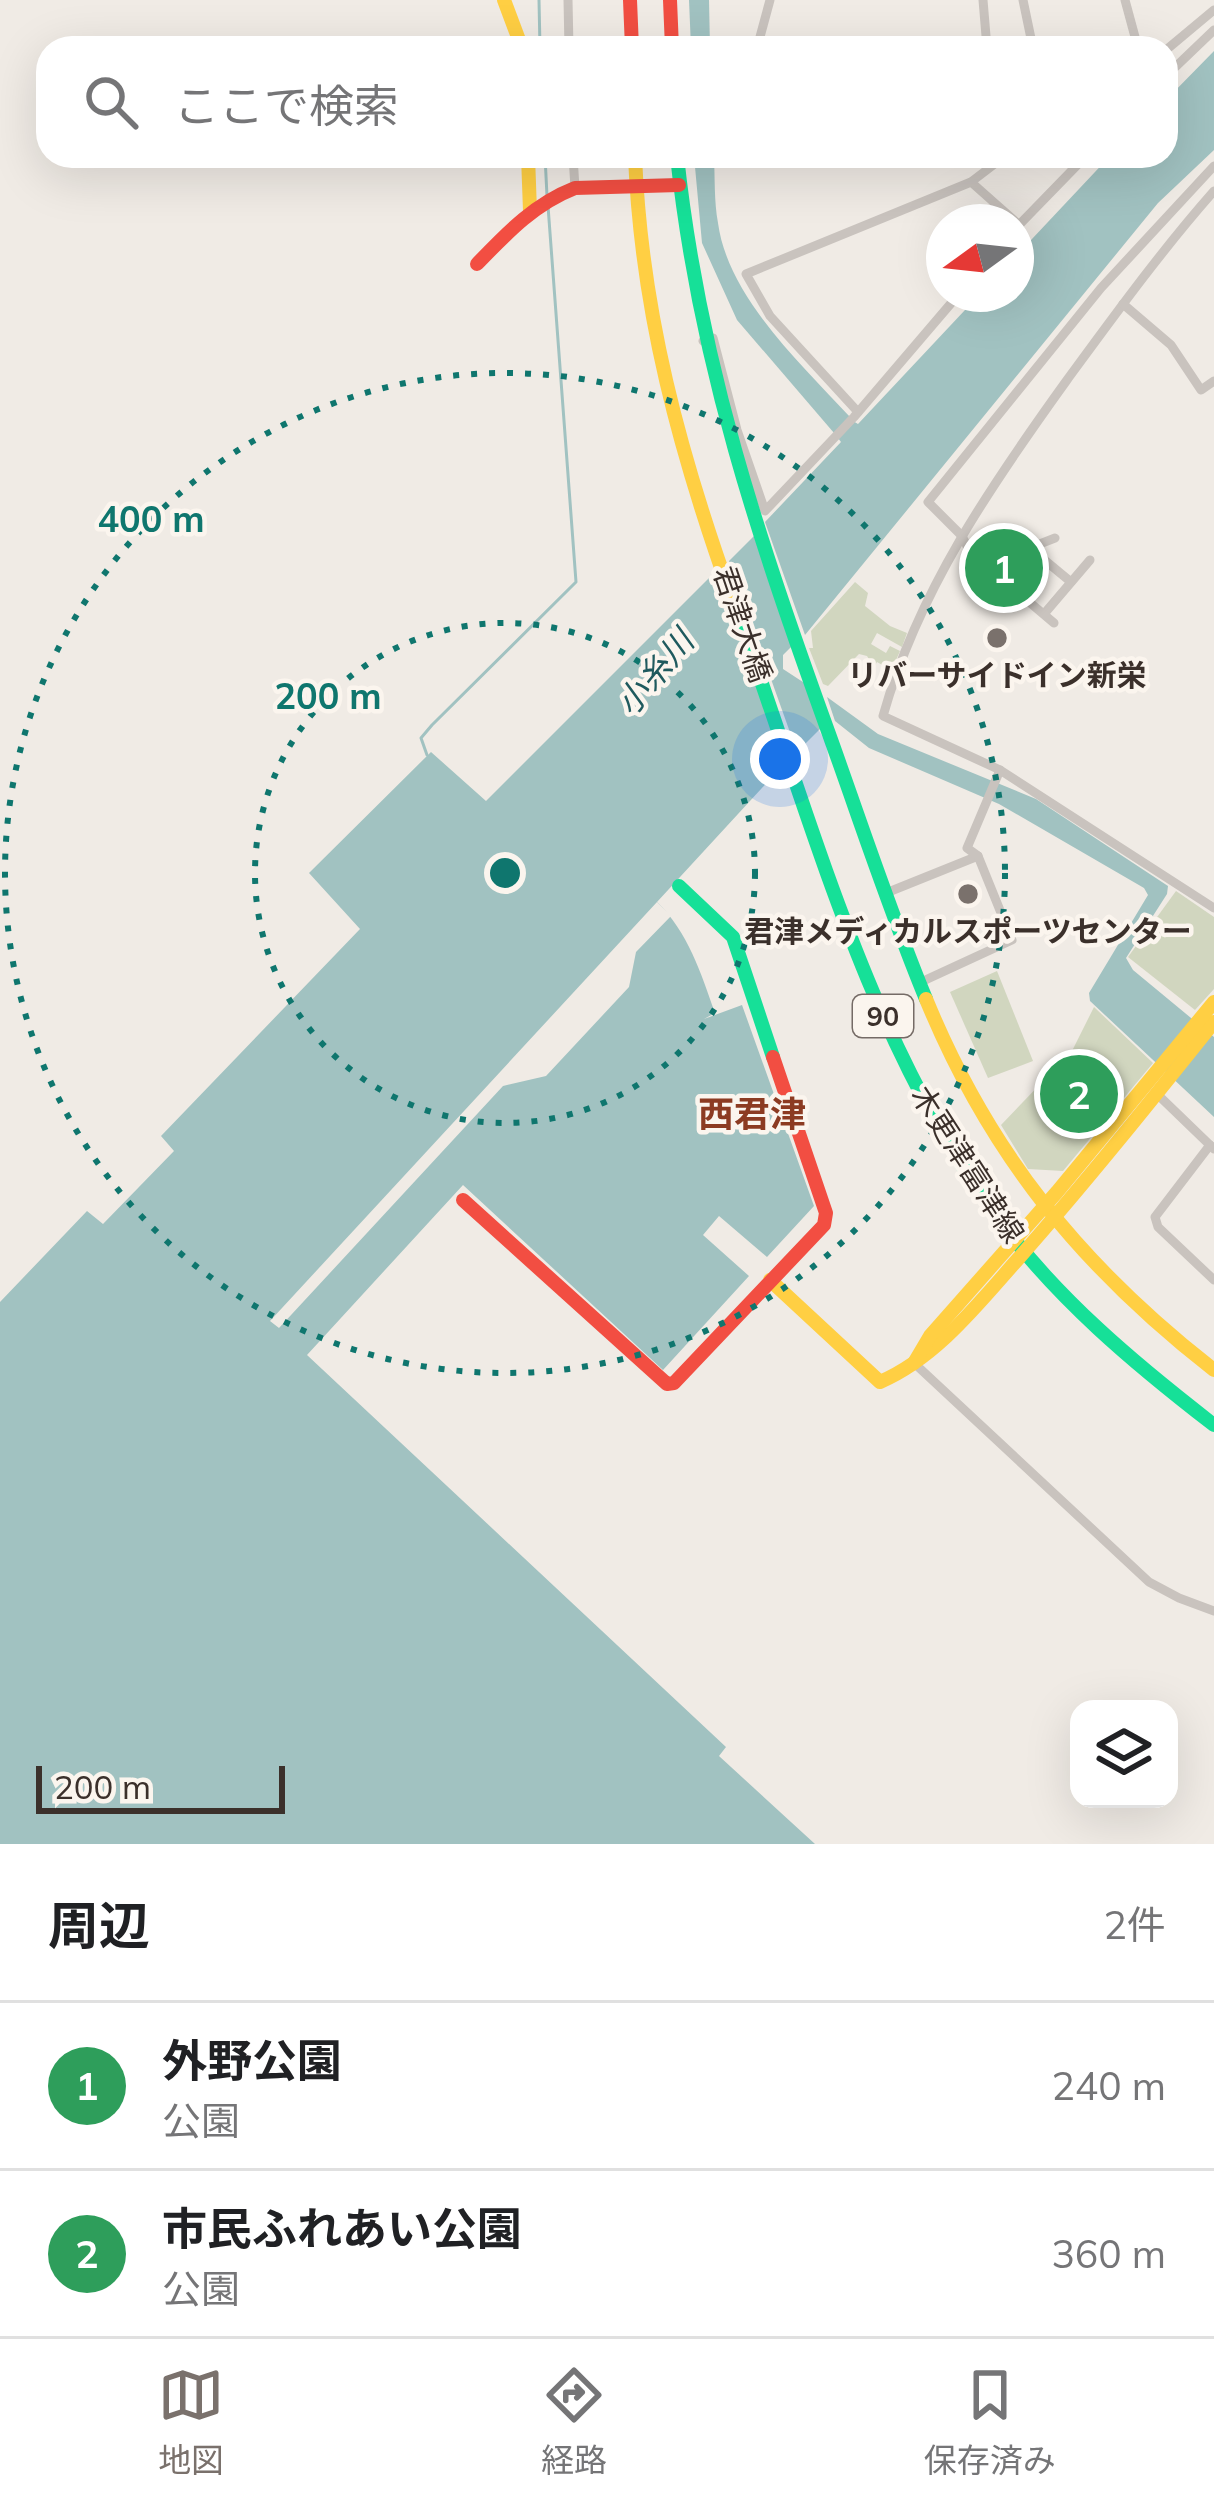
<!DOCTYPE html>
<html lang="ja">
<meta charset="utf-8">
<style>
body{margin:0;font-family:Mulish,"Noto Sans JP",sans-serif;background:#f6f6f6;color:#202124}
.controls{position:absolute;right:36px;bottom:36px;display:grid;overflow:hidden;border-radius:24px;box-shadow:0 12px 48px #0002}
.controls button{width:108px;height:108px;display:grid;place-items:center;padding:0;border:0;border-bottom:3px solid #e0e0e0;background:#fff;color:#202124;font:60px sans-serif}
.compass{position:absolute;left:926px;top:204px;width:108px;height:108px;border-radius:50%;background:#fff;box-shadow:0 12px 48px #0002;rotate:255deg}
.scale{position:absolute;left:36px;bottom:30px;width:249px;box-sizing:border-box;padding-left:12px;border:6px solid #3b302b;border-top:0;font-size:33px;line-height:42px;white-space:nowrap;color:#3b302b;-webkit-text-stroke:9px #fbf5ee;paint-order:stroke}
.you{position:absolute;left:780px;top:759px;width:42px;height:42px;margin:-30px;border:9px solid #fff;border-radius:50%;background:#1a73e8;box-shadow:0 0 0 18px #1a73e833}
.badge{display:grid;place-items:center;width:78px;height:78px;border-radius:50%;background:#7a716c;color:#fff;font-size:39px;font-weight:700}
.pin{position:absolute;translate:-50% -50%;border:6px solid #fff;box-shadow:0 3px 12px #0006}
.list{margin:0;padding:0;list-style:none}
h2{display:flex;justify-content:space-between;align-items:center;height:156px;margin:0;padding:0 48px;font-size:51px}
h2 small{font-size:39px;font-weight:400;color:#757577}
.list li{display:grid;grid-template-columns:78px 1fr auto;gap:36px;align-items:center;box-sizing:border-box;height:168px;padding:0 48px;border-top:3px solid #e0e0e0}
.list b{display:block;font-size:45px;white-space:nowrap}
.list p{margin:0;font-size:39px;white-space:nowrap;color:#757577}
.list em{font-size:39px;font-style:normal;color:#757577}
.icon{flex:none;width:66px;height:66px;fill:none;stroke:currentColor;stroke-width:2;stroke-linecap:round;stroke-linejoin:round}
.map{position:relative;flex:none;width:1214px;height:1844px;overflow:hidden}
.search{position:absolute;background:#fff;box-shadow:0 12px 48px #0002;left:36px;right:36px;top:36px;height:132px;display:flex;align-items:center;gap:30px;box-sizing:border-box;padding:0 42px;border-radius:36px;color:#757577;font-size:45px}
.sheet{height:492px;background:#fff}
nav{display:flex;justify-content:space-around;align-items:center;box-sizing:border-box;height:168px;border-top:3px solid #e0e0e0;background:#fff;font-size:33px;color:#757577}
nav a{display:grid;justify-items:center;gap:6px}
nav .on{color:#7a716c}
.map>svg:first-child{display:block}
</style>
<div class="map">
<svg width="1214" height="1844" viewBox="0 0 1214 1844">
<rect width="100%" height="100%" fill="#f0ebe5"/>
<g fill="#d1d6bf">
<path d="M 855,582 L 868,593 L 865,606 L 890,626 L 907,633 L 902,647 L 877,633 L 871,644 L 886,653 L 890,646 L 900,651 L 889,676 L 885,675 L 888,668 L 877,662 L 874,667 L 867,656 L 859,654 L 828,686 L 823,684 L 809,648 L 813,648 L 811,631 Z"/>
<path d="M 1176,891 L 1214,917 L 1214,989 L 1195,1010 L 1128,957 Z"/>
<path d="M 997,971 L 1033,1061 L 988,1078 L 950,992 Z"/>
<path d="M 1094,1007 L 1153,1063 L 1063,1171 L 1028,1169 L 1001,1125 L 1072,1051 Z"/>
</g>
<g fill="#a1c2c1">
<path d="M 689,0 L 709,0 L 710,48 L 691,48 Z"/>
<path d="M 1214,51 L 1214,150 L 1158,203 L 805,635 L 765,522 L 841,442 L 838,438 L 853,421 L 858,424 L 980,294 L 1016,294 L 1016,256 L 1110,156 L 1166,156 L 1166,100 Z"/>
<path d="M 694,156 L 714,156 C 715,178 714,201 718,223 C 728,297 801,364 850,417 L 834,433 L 737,320 L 702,243 Z"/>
<path d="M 754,536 L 792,646 L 783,655 L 783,669 L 806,684 L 821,728 L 797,752 L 729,561 Z"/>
<path d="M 716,571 L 784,764 L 657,902 C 688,932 701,973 715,1013 L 704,1019 L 742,1005 L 814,1206 L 767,1257 L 719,1216 L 703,1235 L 749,1276 L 663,1370 L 463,1185 L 307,1355 L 726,1747 L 719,1756 L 815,1844 L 0,1844 L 0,1302 L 87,1211 L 103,1224 L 174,1151 L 161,1136 L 360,929 L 309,873 L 431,752 L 486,801 Z"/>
<path d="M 827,697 L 878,734 L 1036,799 L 1168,886 L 1167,894 L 1126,958 L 1133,970 L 1214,1037 L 1214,1117 L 1090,1001 L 1089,993 L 1148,895 L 1144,888 L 999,804 L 869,748 L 835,721 Z"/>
</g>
<path fill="#f0ebe5" d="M 657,902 L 671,916 L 636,952 L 629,987 L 546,1076 L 503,1086 L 279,1328 L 270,1321 Z"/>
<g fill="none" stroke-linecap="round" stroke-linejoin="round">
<g stroke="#a1c2c1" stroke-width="3">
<path d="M 539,0 L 540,48"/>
<path d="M 545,156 L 547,196"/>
<path d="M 427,755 L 421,738 L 432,725 L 576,582 L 548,206"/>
</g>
<g stroke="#c9c3be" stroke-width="9">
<path d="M 568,0 L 569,48"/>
<path d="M 983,0 L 987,48"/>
<path d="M 1023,0 L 1033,48"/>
<path d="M 1125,0 L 1138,48"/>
<path d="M 757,48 L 770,0"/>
<path d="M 1166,50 L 1214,10"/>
<path d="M 1166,76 L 1214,30"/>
<path d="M 573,156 L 575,188"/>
<path d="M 971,182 L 1016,222"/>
<path d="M 1214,191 C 1161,251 1114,316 1067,380 C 992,484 918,591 883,716 L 1000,770 L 1214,908"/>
<path d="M 1016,228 L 1086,156"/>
<path d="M 1123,304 L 1171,345 L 1201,390 L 1214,381"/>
<path d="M 703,341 L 713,338 L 737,430 L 765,511 L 854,417 L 959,294"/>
<path d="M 858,412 L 770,316 L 746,274 L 971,182 L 1005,156"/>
<path d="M 1030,548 L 1071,582"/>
<path d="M 986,565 L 1055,538"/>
<path d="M 1044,614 L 1090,560"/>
<path d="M 1054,623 L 970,552 L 962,536 L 928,502 L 1101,288 L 1214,166"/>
<path d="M 886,893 L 978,856"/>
<path d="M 921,982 L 1012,940 L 978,856 L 967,848 L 1000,770"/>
<path d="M 1156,1093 L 1214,1149"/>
<path d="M 1210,1145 L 1155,1217 L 1158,1227 L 1214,1280"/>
<path d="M 914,1363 L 1149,1582 L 1179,1598 L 1214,1611"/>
</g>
<g stroke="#16e098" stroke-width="14">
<path d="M 677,156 C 699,363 759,540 829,734 C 861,823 890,912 926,999"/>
<path d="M 732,599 C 809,807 864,1036 997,1217 C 1056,1298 1135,1364 1214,1425"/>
<path d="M 679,886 L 733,937 L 773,1057"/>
</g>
<g stroke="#ffcf43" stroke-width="14">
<path d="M 504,0 L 522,48"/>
<path d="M 528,156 L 530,211"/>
<path d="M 635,156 C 641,311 680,454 732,599"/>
<path d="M 926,999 C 990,1155 1082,1267 1214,1370"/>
<path d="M 770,1280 L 880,1382 C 936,1358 978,1304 1018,1259 C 1086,1182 1150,1102 1214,1022"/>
<path d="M 914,1363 L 930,1336 L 1057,1192 L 1214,1002"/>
</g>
<g stroke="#f24e42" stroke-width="14">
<path d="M 630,0 L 632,48"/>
<path d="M 670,0 L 672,48"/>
<path d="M 477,264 C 507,233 534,204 575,188 L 679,185"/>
<path d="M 463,1200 L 667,1384 L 674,1383 L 824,1225 L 826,1213 L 773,1057"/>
</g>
</g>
<g fill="none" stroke="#0f766e" stroke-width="6" stroke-dasharray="6 12">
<circle cx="505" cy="873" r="250"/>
<circle cx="505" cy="873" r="500"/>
</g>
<g fill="#7a716c" stroke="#fbf5ee" stroke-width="4.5">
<circle cx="997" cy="638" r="12"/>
<circle cx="968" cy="894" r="12"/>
</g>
<g text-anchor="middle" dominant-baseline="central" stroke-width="9" stroke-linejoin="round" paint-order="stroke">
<rect fill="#fbf5ee" stroke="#756b66" stroke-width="3" x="853" y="995" width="60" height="42" rx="9"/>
<g font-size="27" font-weight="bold" fill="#3b302b">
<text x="883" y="1016">90</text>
</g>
<g font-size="30" fill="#3b302b" stroke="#fbf5ee">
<text transform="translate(743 624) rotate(71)">君津大橋</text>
<text transform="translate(968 1164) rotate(57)">木更津富津線</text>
</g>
<g font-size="30" font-weight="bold" fill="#3b302b" stroke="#fbf5ee">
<text x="997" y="675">リバーサイドイン新栄</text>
<text x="968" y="931">君津メディカルスポーツセンター</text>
</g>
<g font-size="33" font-style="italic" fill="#1f5a5e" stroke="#fbf5ee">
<text transform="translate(654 672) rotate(-50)">小糸川</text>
</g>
<g font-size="36" font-weight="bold" fill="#8c3b22" stroke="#fbf5ee">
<text x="752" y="1113">西君津</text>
</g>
</g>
<circle cx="505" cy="873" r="18" fill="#0f766e" stroke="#fbf5ee" stroke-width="6"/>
<g font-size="36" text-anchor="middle" font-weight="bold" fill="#0f766e" stroke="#fbf5ee" stroke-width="9" stroke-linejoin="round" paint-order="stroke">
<text x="151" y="532">400 m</text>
<text x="328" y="709">200 m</text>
</g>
</svg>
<div class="controls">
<button><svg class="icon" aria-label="layers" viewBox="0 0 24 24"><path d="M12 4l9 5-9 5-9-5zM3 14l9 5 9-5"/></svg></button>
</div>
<svg class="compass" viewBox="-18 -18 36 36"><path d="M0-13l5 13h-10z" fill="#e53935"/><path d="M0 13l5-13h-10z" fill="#757577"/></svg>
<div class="scale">200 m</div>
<div class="you"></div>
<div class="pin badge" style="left:1004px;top:568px;background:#2e9e5b">1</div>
<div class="pin badge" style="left:1079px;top:1094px;background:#2e9e5b">2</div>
<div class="search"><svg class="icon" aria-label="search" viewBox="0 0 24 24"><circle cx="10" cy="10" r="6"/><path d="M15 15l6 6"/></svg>ここで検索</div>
</div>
<section class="sheet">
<h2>周辺<small>2件</small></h2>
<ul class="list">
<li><span class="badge" style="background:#2e9e5b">1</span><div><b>外野公園</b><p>公園</p></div><em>240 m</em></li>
<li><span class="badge" style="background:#2e9e5b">2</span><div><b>市民ふれあい公園</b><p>公園</p></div><em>360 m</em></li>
</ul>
</section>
<nav>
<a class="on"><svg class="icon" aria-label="map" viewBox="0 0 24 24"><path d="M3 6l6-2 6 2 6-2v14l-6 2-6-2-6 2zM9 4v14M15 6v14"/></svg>地図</a>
<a><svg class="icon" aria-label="directions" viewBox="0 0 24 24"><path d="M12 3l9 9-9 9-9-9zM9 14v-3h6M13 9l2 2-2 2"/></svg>経路</a>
<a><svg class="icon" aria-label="saved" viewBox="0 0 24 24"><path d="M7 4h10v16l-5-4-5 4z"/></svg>保存済み</a>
</nav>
